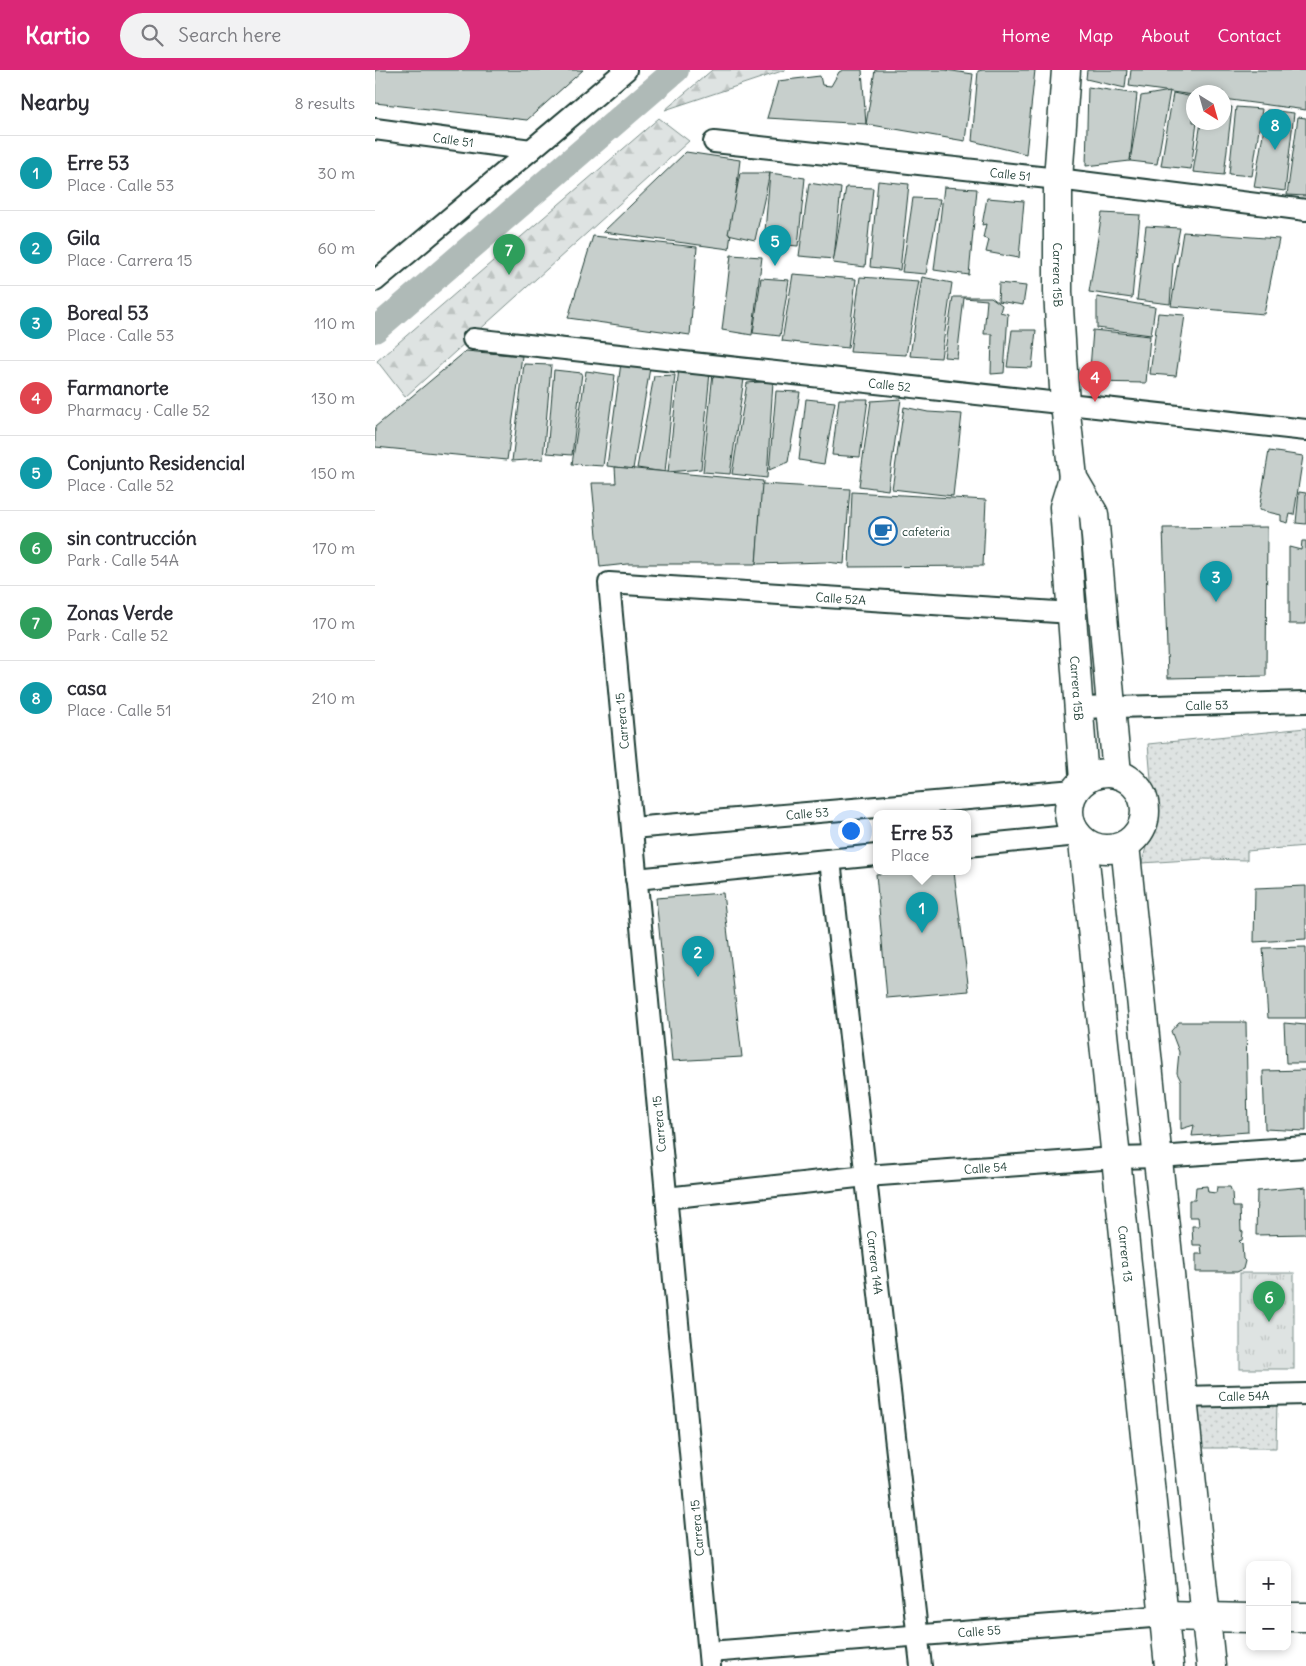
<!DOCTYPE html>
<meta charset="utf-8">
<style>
body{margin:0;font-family:Delius,sans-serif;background:#f2f2f3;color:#2b2b33}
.controls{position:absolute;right:15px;bottom:15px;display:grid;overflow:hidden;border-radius:10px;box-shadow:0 2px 8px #0003}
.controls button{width:45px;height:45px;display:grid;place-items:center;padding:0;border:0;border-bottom:1px solid #e1e1e2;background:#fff;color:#2b2b33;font:25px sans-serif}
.compass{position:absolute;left:811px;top:15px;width:45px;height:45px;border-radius:50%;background:#fff;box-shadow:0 2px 8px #0003;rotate:143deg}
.you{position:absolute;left:475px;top:760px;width:18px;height:18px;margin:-12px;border:4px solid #fff;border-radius:50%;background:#1a73e8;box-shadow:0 0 0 8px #1a73e833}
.badge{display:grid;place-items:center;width:32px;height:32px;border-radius:50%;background:#db2777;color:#fff;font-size:16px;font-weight:700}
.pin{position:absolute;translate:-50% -41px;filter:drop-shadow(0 1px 2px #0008)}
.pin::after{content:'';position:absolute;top:26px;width:18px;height:15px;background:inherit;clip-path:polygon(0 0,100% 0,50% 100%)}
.popup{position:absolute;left:498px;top:740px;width:98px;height:65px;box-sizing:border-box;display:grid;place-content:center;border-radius:10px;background:#fff;filter:drop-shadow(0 1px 4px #0005);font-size:16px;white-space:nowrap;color:#7c7c81}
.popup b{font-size:19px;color:#2b2b33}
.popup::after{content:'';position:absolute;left:50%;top:100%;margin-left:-10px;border:10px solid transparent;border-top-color:#fff}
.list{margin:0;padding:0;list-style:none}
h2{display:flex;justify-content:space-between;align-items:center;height:65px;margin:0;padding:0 20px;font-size:21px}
h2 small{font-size:16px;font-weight:400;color:#7c7c81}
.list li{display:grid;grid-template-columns:32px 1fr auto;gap:15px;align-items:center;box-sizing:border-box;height:75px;padding:0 20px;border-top:1px solid #e1e1e2}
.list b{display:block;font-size:19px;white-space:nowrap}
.list p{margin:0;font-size:16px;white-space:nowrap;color:#7c7c81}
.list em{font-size:16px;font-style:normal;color:#7c7c81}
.icon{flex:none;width:28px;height:28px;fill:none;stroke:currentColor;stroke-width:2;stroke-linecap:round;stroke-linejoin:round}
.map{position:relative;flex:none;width:931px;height:1596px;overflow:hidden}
header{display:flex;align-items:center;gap:30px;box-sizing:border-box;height:70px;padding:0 25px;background:#db2777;color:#fff}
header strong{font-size:24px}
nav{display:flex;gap:28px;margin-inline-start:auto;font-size:18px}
.search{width:350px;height:45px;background:#f2f2f3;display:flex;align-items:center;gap:12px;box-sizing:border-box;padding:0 18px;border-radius:28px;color:#7c7c81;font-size:19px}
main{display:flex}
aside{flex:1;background:#fff}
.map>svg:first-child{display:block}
</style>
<header>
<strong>Kartio</strong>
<div class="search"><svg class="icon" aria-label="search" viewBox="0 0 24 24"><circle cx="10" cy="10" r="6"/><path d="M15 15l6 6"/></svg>Search here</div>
<nav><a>Home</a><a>Map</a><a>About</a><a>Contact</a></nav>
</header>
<main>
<aside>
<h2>Nearby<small>8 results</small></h2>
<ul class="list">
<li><span class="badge" style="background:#0f9aa8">1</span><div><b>Erre 53</b><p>Place · Calle 53</p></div><em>30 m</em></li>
<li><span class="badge" style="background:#0f9aa8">2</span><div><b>Gila</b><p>Place · Carrera 15</p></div><em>60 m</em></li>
<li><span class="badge" style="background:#0f9aa8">3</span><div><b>Boreal 53</b><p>Place · Calle 53</p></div><em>110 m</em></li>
<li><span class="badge" style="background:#e0444e">4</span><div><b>Farmanorte</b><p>Pharmacy · Calle 52</p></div><em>130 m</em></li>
<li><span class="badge" style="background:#0f9aa8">5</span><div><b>Conjunto Residencial</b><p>Place · Calle 52</p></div><em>150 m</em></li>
<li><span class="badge" style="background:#2e9e5b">6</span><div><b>sin contrucción</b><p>Park · Calle 54A</p></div><em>170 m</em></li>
<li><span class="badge" style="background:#2e9e5b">7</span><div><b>Zonas Verde</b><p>Park · Calle 52</p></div><em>170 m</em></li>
<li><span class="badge" style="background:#0f9aa8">8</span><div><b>casa</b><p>Place · Calle 51</p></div><em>210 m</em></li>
</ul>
</aside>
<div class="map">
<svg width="931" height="1596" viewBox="0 0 931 1596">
<defs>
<pattern id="grass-tufts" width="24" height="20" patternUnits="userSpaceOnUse" patternTransform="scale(1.25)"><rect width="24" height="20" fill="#dee3e2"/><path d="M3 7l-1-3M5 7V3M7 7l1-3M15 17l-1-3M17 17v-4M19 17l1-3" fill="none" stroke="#bec4c2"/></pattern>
<pattern id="forest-firs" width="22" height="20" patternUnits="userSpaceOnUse" patternTransform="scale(1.25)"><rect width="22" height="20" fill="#dee3e2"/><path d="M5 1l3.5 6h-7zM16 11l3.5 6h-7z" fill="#bec4c2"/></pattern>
<pattern id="park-dots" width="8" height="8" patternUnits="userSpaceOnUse" patternTransform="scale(1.25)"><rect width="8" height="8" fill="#dee3e2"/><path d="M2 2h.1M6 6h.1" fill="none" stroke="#bec4c2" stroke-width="1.8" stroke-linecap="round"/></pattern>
</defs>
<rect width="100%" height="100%" fill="#fff"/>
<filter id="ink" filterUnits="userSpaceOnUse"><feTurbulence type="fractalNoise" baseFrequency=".02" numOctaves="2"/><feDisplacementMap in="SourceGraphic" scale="10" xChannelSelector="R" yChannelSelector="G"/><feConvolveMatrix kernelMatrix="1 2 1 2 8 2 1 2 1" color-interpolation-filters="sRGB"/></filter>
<g filter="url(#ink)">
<rect fill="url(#grass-tufts)" stroke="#7e908b" x="865" y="1203" width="54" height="96"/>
<g fill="url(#forest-firs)" stroke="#7e908b">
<path d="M 337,0 L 410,0 L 290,40 Z"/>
<path d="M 284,48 L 314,71 L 30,327 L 2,291 Z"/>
</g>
<g fill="url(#park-dots)" stroke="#7e908b">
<path d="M 931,658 L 931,776 L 872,781 L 872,790 L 829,789 L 767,793 L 779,745 L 773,674 Z"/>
<path d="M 902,1331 L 901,1378 L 827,1378 L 822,1332 Z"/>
</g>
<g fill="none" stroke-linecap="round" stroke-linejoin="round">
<path stroke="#afbab7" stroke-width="26" d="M 0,260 L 301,0"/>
</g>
<g fill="#c7cfcc" stroke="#1f3d34">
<path d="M 0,0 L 208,0 L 152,50 L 0,33 Z"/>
<path d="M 468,0 L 487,0 L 491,54 L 392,48 L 403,11 L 445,6 L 447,15 L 456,16 L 464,2 Z"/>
<path d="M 500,0 L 570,0 L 598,4 L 590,71 L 491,54 Z"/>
<path d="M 608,0 L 660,0 L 651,84 L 597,71 L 603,1 Z"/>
<path d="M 712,0 L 752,0 L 750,18 L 711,9 Z"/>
<path d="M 756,0 L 931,0 L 931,40 L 848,29 L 848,22 L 818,22 L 818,25 L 754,16 Z"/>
<path d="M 713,17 L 762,24 L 755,91 L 711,96 Z"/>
<path d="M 795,21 L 782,94 L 755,91 L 766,26 Z"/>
<path d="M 798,23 L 818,27 L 818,52 L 822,52 L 816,99 L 786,96 Z"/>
<path d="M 848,36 L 857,37 L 849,105 L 818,102 L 826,52 L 848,52 Z"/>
<path d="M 861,37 L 887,39 L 877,106 L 854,104 Z"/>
<path d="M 892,40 L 919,43 L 910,121 L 879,117 Z"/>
<path d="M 923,47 L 931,48 L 931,126 L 912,125 Z"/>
<path d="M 311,82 L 365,90 L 354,179 L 228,162 Z"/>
<path d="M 365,103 L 395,103 L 380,170 L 353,164 Z"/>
<path d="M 395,103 L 430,108 L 423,176 L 389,173 Z"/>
<path d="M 503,111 L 534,114 L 525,200 L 495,197 Z"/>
<path d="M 434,113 L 466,118 L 459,189 L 424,186 Z"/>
<path d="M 471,117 L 498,118 L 490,197 L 458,193 Z"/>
<path d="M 569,117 L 602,119 L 594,205 L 559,200 Z"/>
<path d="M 538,128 L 565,129 L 551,204 L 527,202 Z"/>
<path d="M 612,128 L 649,131 L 644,188 L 611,182 L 614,170 L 608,168 L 611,154 L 607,155 Z"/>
<path d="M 727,143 L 765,145 L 757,228 L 714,222 Z"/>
<path d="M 771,156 L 805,158 L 798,194 L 795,234 L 762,230 Z"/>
<path d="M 808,162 L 904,169 L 889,244 L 796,236 Z"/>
<path d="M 218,166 L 322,177 L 315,265 L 193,248 Z"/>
<path d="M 356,185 L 387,187 L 377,265 L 347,260 Z"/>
<path d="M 418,204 L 481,209 L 473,278 L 407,271 Z"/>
<path d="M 485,207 L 544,211 L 531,285 L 475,282 Z"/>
<path d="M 547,207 L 577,213 L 566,288 L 535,286 Z"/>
<path d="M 386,208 L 414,210 L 405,266 L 378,263 Z"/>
<path d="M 624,213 L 651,216 L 648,235 L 623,231 Z"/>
<path d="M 578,227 L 616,227 L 627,235 L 625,242 L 633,244 L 629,303 L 616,304 L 617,264 L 609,264 L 612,230 L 589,228 L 582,288 L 569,287 Z"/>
<path d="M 722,227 L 780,237 L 776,265 L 722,258 Z"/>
<path d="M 783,243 L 810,245 L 801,306 L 775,304 Z"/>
<path d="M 637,260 L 661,260 L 657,298 L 632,297 Z"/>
<path d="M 718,260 L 775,266 L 771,313 L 714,312 Z"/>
<path d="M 91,281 L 147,286 L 132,390 L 0,377 L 0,357 Z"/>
<path d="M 246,293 L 275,298 L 258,399 L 232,396 Z"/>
<path d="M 149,294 L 176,295 L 168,389 L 137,391 Z"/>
<path d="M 304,298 L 335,302 L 326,399 L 293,402 Z"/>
<path d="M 179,300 L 207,303 L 197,385 L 172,383 Z"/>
<path d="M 211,301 L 240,305 L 228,396 L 197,394 Z"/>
<path d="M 338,302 L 369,309 L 355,404 L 328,402 Z"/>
<path d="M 300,305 L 290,402 L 262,398 L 279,306 Z"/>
<path d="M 398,311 L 392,408 L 357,404 L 372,313 Z"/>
<path d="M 401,321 L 425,322 L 413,392 L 394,400 Z"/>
<path d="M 431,329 L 460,332 L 449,394 L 424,390 Z"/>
<path d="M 464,329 L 493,329 L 485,387 L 457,385 Z"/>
<path d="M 526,329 L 513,420 L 484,416 L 496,331 Z"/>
<path d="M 529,337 L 553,342 L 587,344 L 578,426 L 517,419 Z"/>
<path d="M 894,381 L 928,386 L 919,445 L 915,444 L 913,453 L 906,451 L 906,445 L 884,440 Z"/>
<path d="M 240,397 L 388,411 L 381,494 L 252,494 L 225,497 L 217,413 L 241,413 Z"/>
<path d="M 387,414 L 475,419 L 469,494 L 451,492 L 381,494 Z"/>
<path d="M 477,422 L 611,430 L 608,496 L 474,497 Z"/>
<path d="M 924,422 L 931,423 L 931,454 L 921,453 Z"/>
<path d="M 892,457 L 891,606 L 793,608 L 788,458 Z"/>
<path d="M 927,471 L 931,471 L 931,554 L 914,554 L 914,477 L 926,480 Z"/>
<path d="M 556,802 L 579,802 L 594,921 L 512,928 L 501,804 Z"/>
<path d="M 931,816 L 931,869 L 879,872 L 880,818 Z"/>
<path d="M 348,823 L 367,987 L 297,991 L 281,828 Z"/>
<path d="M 931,877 L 931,948 L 893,948 L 888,878 Z"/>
<path d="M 804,952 L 871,952 L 873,1062 L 817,1066 L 819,1055 L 806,1059 L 806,1011 L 802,1003 L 804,982 L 796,961 Z"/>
<path d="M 909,953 L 931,955 L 931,993 L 911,993 Z"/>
<path d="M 931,1000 L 931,1061 L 890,1059 L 888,1001 Z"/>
<path d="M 832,1116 L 833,1122 L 841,1123 L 842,1117 L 855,1117 L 857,1122 L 858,1137 L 865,1137 L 866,1161 L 868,1162 L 867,1170 L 864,1171 L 867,1174 L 868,1189 L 870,1191 L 868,1199 L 862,1202 L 821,1202 L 821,1184 L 827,1184 L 826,1175 L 818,1175 L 817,1156 L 824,1156 L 823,1147 L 814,1147 L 814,1130 L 820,1130 L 821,1117 Z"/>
<path d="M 931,1117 L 931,1164 L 881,1165 L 882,1121 Z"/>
</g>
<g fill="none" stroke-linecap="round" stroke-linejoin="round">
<defs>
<g id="street">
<path id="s1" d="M 0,59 L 156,80"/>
<path id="s2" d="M 339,72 L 683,109 L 931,140"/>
<path d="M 0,211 L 251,0"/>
<path id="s3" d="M 98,269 L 931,360"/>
<path id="s4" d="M 703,638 L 931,632"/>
<path id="s5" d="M 257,758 L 699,720"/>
<path d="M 592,776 L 703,765"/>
<path id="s6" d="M 455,790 L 546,1596"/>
<path d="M 261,809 L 502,785"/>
<path id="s7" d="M 291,1128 L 491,1106 L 741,1088 L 783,1087 L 931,1077"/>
<path id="s8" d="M 807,1327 L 931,1324"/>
<path id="s9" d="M 334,1582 L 789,1546"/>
<path id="s10" d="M 335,1596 L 234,513 L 697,543"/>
</g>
<g id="secondary">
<path id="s11" d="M 691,0 L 683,109 L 683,222 L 690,334 L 698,408 L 719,444 L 742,704"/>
<path id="s12" d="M 698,408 L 689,437 L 709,710"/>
<circle cx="732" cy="741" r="38"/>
<path id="s13" d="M 708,772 L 794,1596"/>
<path d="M 750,775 L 836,1596"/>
<path d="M 789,1546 L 875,1548"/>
<path d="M 912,1547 L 931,1547"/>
</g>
</defs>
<use href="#street" stroke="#1f3d34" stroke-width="24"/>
<use href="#secondary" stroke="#1f3d34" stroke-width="31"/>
<use href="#street" stroke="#fff" stroke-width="20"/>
<use href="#secondary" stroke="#fff" stroke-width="28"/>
</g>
</g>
<defs>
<symbol id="cafe-ring" viewBox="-11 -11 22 22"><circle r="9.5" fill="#fff" stroke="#1f6fb2" stroke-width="1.5"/><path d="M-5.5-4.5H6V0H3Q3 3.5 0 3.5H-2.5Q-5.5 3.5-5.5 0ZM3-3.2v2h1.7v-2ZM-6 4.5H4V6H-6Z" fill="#1f6fb2"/></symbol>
</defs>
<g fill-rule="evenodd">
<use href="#cafe-ring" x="492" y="445" width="32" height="32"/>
</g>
<g text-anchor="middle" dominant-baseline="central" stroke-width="4" stroke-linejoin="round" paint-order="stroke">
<g font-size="12" fill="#1f3d34" stroke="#fff">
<text stroke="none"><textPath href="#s1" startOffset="79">Calle 51</textPath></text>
<text stroke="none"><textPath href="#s2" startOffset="298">Calle 51</textPath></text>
<text stroke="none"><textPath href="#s11" startOffset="205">Carrera 15B</textPath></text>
<text stroke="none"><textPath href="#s3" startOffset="419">Calle 52</textPath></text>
<text stroke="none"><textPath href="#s10" startOffset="1320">Calle 52A</textPath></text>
<text stroke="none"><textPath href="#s12" startOffset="212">Carrera 15B</textPath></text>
<text stroke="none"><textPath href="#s4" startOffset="129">Calle 53</textPath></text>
<text transform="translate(247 651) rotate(-95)">Carrera 15</text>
<text stroke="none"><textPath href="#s5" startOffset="176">Calle 53</textPath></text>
<text transform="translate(284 1054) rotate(-95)">Carrera 15</text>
<text stroke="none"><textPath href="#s7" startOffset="321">Calle 54</textPath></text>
<text stroke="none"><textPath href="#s13" startOffset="414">Carrera 13</textPath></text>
<text stroke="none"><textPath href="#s6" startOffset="405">Carrera 14A</textPath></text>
<text stroke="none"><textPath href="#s8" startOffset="62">Calle 54A</textPath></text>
<text transform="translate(322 1458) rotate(-95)">Carrera 15</text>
<text stroke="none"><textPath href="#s9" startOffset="271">Calle 55</textPath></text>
</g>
<g font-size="12" fill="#1f3d34" stroke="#fff" text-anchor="start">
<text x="527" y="461">cafeteria</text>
</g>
</g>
</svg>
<div class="controls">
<button>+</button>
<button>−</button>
</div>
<svg class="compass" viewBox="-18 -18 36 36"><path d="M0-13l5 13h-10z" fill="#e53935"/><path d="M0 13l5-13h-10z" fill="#7c7c81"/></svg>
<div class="you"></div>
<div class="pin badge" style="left:547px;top:863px;background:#0f9aa8">1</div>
<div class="popup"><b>Erre 53</b>Place</div>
<div class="pin badge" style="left:323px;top:907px;background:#0f9aa8">2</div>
<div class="pin badge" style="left:841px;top:532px;background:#0f9aa8">3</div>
<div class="pin badge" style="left:720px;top:332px;background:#e0444e">4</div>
<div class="pin badge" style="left:400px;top:196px;background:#0f9aa8">5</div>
<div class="pin badge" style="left:894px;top:1252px;background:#2e9e5b">6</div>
<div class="pin badge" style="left:134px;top:205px;background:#2e9e5b">7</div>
<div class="pin badge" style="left:900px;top:80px;background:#0f9aa8">8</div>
</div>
</main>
